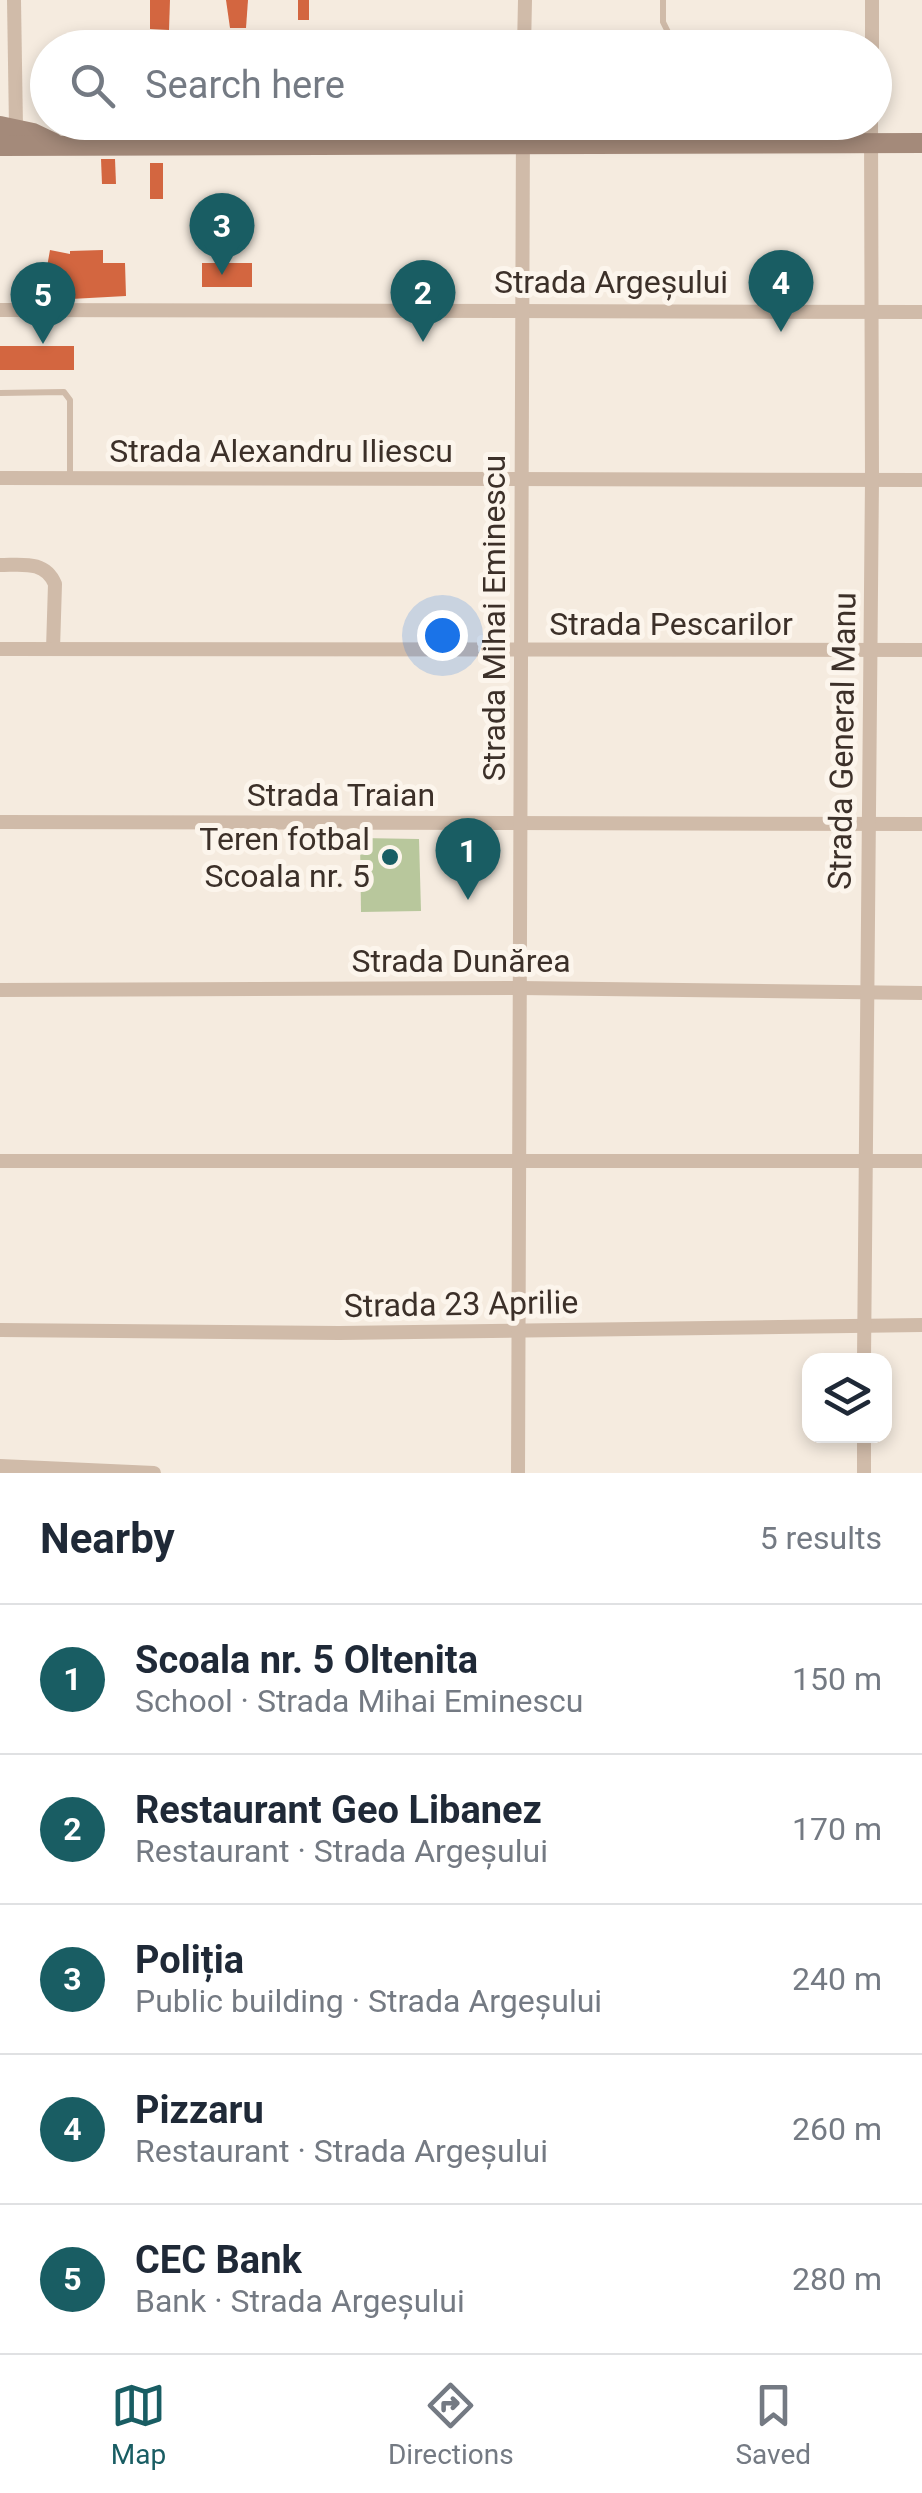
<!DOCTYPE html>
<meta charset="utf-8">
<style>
body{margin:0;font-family:Roboto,sans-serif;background:#f6f6f7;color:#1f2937}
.controls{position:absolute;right:30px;bottom:30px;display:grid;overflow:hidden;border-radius:20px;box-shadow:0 5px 15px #0003}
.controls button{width:90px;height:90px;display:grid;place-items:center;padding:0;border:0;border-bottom:2px solid #e0e1e3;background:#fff;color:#1f2937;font:50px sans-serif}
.you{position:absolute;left:442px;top:635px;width:35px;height:35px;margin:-25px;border:8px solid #fff;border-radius:50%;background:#1a73e8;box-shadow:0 0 0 15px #1a73e833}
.badge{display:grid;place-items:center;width:65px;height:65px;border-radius:50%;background:#195d63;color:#fff;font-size:32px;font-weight:700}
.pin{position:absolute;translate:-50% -82px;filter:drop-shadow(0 2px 5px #0008)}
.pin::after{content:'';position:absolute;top:52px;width:35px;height:30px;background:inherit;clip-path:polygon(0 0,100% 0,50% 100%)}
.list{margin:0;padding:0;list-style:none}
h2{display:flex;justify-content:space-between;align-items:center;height:130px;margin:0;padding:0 40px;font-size:42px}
h2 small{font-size:32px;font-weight:400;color:#747a83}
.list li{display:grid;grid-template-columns:65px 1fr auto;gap:30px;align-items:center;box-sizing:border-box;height:150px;padding:0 40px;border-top:2px solid #e0e1e3}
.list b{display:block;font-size:38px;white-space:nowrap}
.list p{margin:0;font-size:32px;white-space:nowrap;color:#747a83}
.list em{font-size:32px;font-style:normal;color:#747a83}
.icon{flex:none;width:55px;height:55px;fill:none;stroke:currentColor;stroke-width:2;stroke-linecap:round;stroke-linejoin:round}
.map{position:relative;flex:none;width:922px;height:1473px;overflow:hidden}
.search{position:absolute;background:#fff;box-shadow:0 5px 15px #0003;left:30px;right:30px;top:30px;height:110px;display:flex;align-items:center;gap:25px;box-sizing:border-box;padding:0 35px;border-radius:55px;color:#747a83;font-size:38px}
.sheet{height:880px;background:#fff}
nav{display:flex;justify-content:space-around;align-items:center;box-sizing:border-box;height:140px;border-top:2px solid #e0e1e3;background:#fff;font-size:28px;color:#747a83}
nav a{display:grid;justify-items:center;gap:5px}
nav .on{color:#195d63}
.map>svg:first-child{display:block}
</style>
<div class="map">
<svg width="922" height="1473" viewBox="0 0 922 1473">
<rect width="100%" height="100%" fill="#f5ebdf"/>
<path fill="#b8c79c" d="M 360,838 L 419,839 L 421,911 L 361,912 Z"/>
<g fill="#d36640">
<path d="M 150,0 L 170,0 L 169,30 L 150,29 Z"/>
<path d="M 226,0 L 248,0 L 246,28 L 230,28 Z"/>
<rect x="298" y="0" width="11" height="20"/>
<path d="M 101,159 L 115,159 L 116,184 L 102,184 Z"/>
<rect x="150" y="163" width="13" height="36"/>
<path d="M 50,250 L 70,254 L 70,251 L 103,250 L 103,263 L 125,263 L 126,296 L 71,299 L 71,289 L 44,284 Z"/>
<rect x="202" y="263" width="50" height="24"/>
<rect x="0" y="346" width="74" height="24"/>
</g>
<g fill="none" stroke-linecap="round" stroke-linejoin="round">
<g stroke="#d0bba9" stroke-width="6">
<path d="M 663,0 L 663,22 L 676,48"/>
<path d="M 675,142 L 675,122"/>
<path d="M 0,393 L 64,392 L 70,400 L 70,476"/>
</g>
<g stroke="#d0bba9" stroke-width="14">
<path d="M 14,0 L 16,128"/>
<path d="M 524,48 L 525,0"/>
<path d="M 872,48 L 872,0"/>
<path d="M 0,310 L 922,312"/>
<path d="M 0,478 L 922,480"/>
<path d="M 0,565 C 22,565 45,560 55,584 L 53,649"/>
<path d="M 0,649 L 922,650"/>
<path d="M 0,822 L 922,824"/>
<path d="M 0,990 L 520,988 L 922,993"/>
<path d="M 0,1161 L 922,1161"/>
<path d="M 0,1330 L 339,1333 L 922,1325"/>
<path d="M 864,1360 L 872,480 L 871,122"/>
<path d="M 0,1466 L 154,1473"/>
<path d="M 518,1473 L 523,122"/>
<path d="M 864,1473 L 864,1436"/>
</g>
<g stroke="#a48a7a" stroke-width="20">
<path d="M 0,126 L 33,133 L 54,143"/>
<path d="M 0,146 L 922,143"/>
</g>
</g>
<circle fill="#195d63" stroke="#fcf5ec" stroke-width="4" cx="390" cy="857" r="10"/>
<g text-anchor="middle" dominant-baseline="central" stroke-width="10" stroke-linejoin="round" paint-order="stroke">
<g font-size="32" fill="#3c3029" stroke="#fcf5ec">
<text x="611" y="282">Strada Argeșului</text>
<text x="281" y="451">Strada Alexandru Iliescu</text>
<text transform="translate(494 618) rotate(-90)">Strada Mihai Eminescu</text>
<text x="671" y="624">Strada Pescarilor</text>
<text transform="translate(842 741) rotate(-89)">Strada General Manu</text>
<text x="341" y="795">Strada Traian</text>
<text x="461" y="961">Strada Dunărea</text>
<text transform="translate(461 1304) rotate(-1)">Strada 23 Aprilie</text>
</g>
<g font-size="32" fill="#3c3029" stroke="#fcf5ec" text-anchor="end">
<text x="370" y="839">Teren fotbal<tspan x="370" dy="37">Scoala nr. 5</tspan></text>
</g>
</g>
</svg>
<div class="controls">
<button><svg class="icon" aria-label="layers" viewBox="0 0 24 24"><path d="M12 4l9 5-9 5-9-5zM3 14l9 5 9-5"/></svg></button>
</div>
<div class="you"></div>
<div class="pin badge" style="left:468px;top:900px">1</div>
<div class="pin badge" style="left:423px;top:342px">2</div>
<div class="pin badge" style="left:222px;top:275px">3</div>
<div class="pin badge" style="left:781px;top:332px">4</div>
<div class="pin badge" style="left:43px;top:344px">5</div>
<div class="search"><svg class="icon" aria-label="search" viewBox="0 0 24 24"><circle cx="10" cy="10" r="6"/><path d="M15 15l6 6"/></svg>Search here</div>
</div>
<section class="sheet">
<h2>Nearby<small>5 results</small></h2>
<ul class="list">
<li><span class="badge">1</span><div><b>Scoala nr. 5 Oltenita</b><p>School · Strada Mihai Eminescu</p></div><em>150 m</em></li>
<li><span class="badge">2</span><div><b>Restaurant Geo Libanez</b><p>Restaurant · Strada Argeșului</p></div><em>170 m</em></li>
<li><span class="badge">3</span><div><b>Poliția</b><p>Public building · Strada Argeșului</p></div><em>240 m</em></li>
<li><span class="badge">4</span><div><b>Pizzaru</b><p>Restaurant · Strada Argeșului</p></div><em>260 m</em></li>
<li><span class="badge">5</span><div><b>CEC Bank</b><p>Bank · Strada Argeșului</p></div><em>280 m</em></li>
</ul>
</section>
<nav>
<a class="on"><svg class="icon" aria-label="map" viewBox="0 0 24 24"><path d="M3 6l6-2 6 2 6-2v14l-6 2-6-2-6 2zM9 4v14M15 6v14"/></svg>Map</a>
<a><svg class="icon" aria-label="directions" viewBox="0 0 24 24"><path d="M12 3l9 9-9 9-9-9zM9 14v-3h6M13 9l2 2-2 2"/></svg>Directions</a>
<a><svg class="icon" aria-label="saved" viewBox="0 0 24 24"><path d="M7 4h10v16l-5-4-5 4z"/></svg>Saved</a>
</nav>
